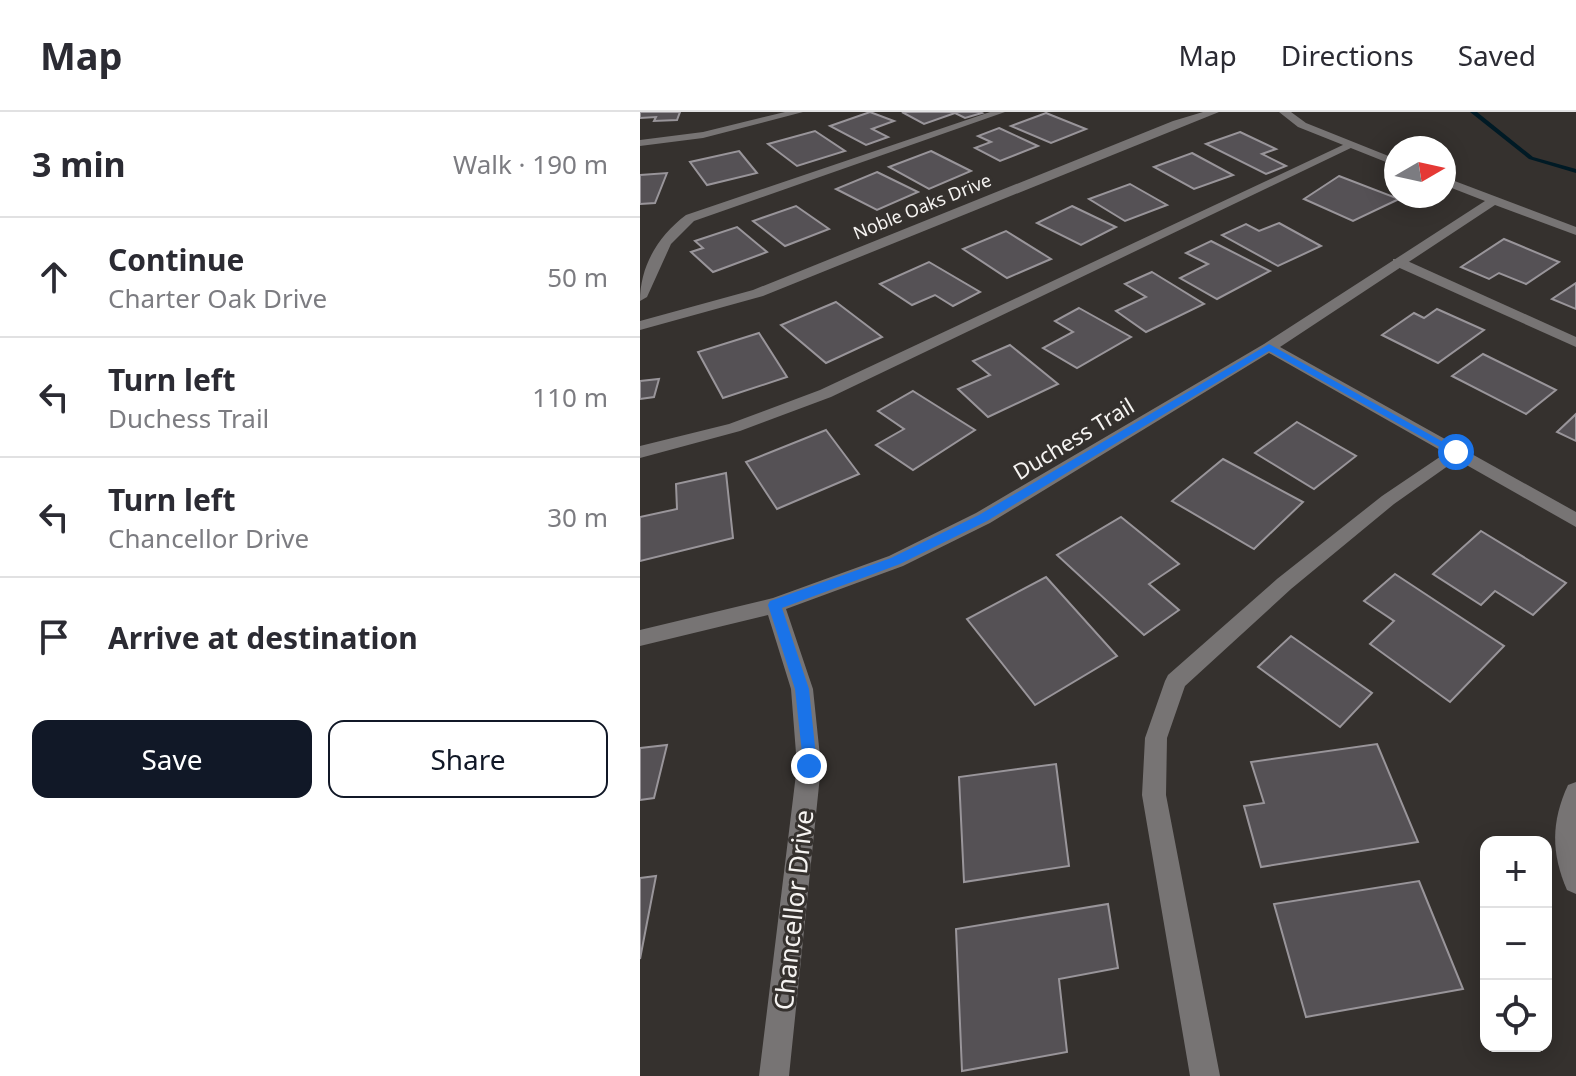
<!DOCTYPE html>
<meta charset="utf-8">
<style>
body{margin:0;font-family:"Noto Sans",sans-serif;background:#f2f2f3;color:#2b2b33}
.controls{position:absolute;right:24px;bottom:24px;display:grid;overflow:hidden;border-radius:16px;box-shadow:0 4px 20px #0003}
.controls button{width:72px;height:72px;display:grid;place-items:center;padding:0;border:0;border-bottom:2px solid #e1e1e2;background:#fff;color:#2b2b33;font:40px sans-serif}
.compass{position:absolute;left:744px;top:24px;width:72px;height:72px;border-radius:50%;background:#fff;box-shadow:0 4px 20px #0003;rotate:81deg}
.stop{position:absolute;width:24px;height:24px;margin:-18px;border:6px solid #1a73e8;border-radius:50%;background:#fff}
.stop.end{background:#1a73e8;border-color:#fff;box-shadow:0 2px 8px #0008}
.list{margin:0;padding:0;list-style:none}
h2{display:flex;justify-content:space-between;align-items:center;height:104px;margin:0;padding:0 32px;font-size:34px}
h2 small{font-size:26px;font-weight:400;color:#7c7c81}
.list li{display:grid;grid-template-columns:52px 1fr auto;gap:24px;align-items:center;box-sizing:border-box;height:120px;padding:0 32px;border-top:2px solid #e1e1e2}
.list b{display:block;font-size:30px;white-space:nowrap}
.list p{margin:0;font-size:26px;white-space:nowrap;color:#7c7c81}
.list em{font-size:26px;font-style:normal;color:#7c7c81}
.actions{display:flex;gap:16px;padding:24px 32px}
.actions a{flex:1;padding:18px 0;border:2px solid #111827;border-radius:16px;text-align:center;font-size:28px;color:#111827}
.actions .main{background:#111827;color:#fff}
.icon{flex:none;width:44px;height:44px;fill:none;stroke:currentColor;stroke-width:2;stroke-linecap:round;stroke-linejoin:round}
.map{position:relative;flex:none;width:936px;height:964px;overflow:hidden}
header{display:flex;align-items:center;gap:48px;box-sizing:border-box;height:112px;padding:0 40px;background:#fff;border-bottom:2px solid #e1e1e2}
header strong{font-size:38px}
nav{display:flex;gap:44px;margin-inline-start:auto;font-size:28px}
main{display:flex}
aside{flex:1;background:#fff}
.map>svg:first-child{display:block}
</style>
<header>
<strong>Map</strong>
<nav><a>Map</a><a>Directions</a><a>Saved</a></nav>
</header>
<main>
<aside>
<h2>3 min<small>Walk · 190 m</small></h2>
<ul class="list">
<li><svg class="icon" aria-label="ahead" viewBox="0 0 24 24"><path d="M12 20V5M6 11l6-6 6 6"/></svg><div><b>Continue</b><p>Charter Oak Drive</p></div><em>50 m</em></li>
<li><svg class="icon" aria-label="left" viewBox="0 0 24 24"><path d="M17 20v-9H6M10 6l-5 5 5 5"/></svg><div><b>Turn left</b><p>Duchess Trail</p></div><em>110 m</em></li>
<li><svg class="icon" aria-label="left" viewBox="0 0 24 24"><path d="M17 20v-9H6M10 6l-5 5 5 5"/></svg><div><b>Turn left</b><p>Chancellor Drive</p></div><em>30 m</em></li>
<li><svg class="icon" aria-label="arrive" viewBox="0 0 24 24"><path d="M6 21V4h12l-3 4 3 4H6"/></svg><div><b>Arrive at destination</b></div></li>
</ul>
<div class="actions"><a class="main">Save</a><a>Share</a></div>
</aside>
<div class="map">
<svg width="936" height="964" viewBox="0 0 936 964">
<rect width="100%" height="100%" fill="#35312e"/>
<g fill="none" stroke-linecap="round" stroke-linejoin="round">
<path fill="#001a25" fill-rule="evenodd" d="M 830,0 L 837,0 L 893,45 L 936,57 L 936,61 L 889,47 Z"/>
</g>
<g fill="#555155" stroke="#99959a" stroke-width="2">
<path d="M 0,0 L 40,0 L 37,8 L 14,9 L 16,5 L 0,6 Z"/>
<path d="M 230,0 L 254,9 L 232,17 L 248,25 L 226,33 L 190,14 Z"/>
<path d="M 262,0 L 340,0 L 342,1 L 325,6 L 315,1 L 284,12 Z"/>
<path d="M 406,1 L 446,17 L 411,31 L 371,14 Z"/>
<path d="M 359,16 L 398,34 L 360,49 L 335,36 L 351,30 L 338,24 Z"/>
<path d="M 175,19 L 205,39 L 157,54 L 128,32 Z"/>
<path d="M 600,20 L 636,37 L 622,42 L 646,54 L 626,62 L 566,32 Z"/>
<path d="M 99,39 L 117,61 L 67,73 L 50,50 Z"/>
<path d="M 291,39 L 331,59 L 289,77 L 249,55 Z"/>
<path d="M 552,41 L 593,63 L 554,77 L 514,55 Z"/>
<path d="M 237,60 L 278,80 L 237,98 L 196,77 Z"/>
<path d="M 27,61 L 15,91 L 0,92 L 0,63 Z"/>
<path d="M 699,64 L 759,87 L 713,109 L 664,87 Z"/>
<path d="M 490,72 L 527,93 L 485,109 L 449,87 Z"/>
<path d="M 156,94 L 189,117 L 145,134 L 113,109 Z"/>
<path d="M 432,94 L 476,115 L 441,133 L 397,111 Z"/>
<path d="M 639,111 L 681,134 L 638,154 L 582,123 L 606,112 L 619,119 Z"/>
<path d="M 97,115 L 127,140 L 73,160 L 51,140 L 63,136 L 55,129 Z"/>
<path d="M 366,119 L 411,147 L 367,166 L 323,137 Z"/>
<path d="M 864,127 L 919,150 L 886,172 L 859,161 L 849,167 L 821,155 Z"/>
<path d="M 571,129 L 630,159 L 577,187 L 540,166 L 568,152 L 546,141 Z"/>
<path d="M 289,150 L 340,180 L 313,194 L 295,183 L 272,193 L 240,172 Z"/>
<path d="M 512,160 L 564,192 L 506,220 L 476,199 L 506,185 L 485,172 Z"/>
<path d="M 936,171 L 936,197 L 912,187 Z"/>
<path d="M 196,190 L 242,225 L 186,251 L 141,213 Z"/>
<path d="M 439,196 L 491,225 L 437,256 L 403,236 L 433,220 L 415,209 Z"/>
<path d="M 797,197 L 844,218 L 798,251 L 742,223 L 774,201 L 784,206 Z"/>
<path d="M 119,221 L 147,265 L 83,286 L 58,240 Z"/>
<path d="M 370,233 L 418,272 L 348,305 L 318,277 L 350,263 L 333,249 Z"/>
<path d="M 843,242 L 916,278 L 886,302 L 812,264 Z"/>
<path d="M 19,267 L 14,285 L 0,287 L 0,269 Z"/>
<path d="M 273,279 L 335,318 L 273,358 L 236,333 L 264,317 L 238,299 Z"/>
<path d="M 936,302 L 936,329 L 917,320 Z"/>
<path d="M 657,310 L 716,344 L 674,377 L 615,341 Z"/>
<path d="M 186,318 L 219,362 L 137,397 L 106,350 Z"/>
<path d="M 583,347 L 663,390 L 614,437 L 532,389 Z"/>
<path d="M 86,361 L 93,426 L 0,449 L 0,405 L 37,397 L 36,372 Z"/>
<path d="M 481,405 L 539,452 L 509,472 L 539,498 L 504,523 L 417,443 Z"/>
<path d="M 841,419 L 926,471 L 893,503 L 855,479 L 841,493 L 793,462 Z"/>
<path d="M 755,462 L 864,534 L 810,590 L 730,532 L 754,509 L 724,489 Z"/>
<path d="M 406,465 L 477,544 L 395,593 L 327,507 Z"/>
<path d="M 651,524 L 732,581 L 700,615 L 618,555 Z"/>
<path d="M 737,632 L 778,730 L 621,755 L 604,694 L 624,691 L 611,650 Z"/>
<path d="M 27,633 L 14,686 L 0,688 L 0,636 Z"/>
<path d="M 416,652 L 429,754 L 324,770 L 319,665 Z"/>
<path d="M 16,764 L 0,847 L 0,766 Z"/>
<path d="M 779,769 L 823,877 L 666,905 L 634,792 Z"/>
<path d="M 468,792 L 478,856 L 419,867 L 427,940 L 322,959 L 316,817 Z"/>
</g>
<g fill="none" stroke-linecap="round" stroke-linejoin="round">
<g fill="#777474" fill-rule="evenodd">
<path d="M 350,0 L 365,0 L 54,109 L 31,132 L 7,185 L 0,189 C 0,154 18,124 46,103 Z"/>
<path d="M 705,32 L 715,34 L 191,285 L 100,319 L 0,346 L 0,334 L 89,312 L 180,278 Z"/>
<path d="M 753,147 L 763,147 L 936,225 L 936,235 L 753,153 Z"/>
<path d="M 816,334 L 822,336 L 825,340 L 822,344 L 754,392 L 651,477 L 545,574 L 527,626 L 526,683 L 580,964 L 550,964 L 502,683 L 505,626 L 525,569 L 528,563 L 637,467 L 742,384 Z"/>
</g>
<g fill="#777474" fill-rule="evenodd">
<path d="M 145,0 L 163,0 L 63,26 L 0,34 L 0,28 L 63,20 Z"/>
<path d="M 563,0 L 579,0 L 123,184 L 0,218 L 0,209 L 113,178 L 533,9 Z"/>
<path d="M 639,0 L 651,0 L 666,11 L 756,47 L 756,54 L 658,15 Z"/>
<path d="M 804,65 L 936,115 L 936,123 L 855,93 L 640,235 L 936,400 L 936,415 L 629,241 L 350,411 L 263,454 L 146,497 L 173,577 L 181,654 L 149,964 L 119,964 L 157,654 L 151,577 L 128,503 L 0,534 L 0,518 L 133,486 L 249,444 L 336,401 L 624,232 L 845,89 L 804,73 Z"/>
<path d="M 936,670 L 936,782 L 927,778 C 911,741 911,710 928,673 Z"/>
</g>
</g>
<path fill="#1a73e8" d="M 629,232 L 821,340 L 812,342 L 629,239 L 347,409 L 260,452 L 142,496 L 169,577 L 177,654 L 175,659 L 164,659 L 155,577 L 128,493 L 130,489 L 251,446 L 339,403 Z"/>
<g text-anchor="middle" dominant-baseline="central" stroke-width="6" stroke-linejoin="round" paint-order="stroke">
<g font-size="18" fill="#f5f3f1" stroke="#35312e">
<text transform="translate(282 94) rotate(-22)">Noble Oaks Drive</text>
</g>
<g font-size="22" fill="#f5f3f1" stroke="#35312e">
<text transform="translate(433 326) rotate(-31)">Duchess Trail</text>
</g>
<g font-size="26" fill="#f5f3f1" stroke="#35312e">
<text transform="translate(153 798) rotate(-84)">Chancellor Drive</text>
</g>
</g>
</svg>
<div class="controls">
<button>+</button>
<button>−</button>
<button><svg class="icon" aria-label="locate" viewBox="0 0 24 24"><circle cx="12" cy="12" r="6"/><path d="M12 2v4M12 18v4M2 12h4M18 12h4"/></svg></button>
</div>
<svg class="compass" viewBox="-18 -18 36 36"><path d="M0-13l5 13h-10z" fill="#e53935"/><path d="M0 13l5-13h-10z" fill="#7c7c81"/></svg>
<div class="stop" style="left:816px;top:340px"></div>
<div class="stop end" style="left:169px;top:654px"></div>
</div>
</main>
